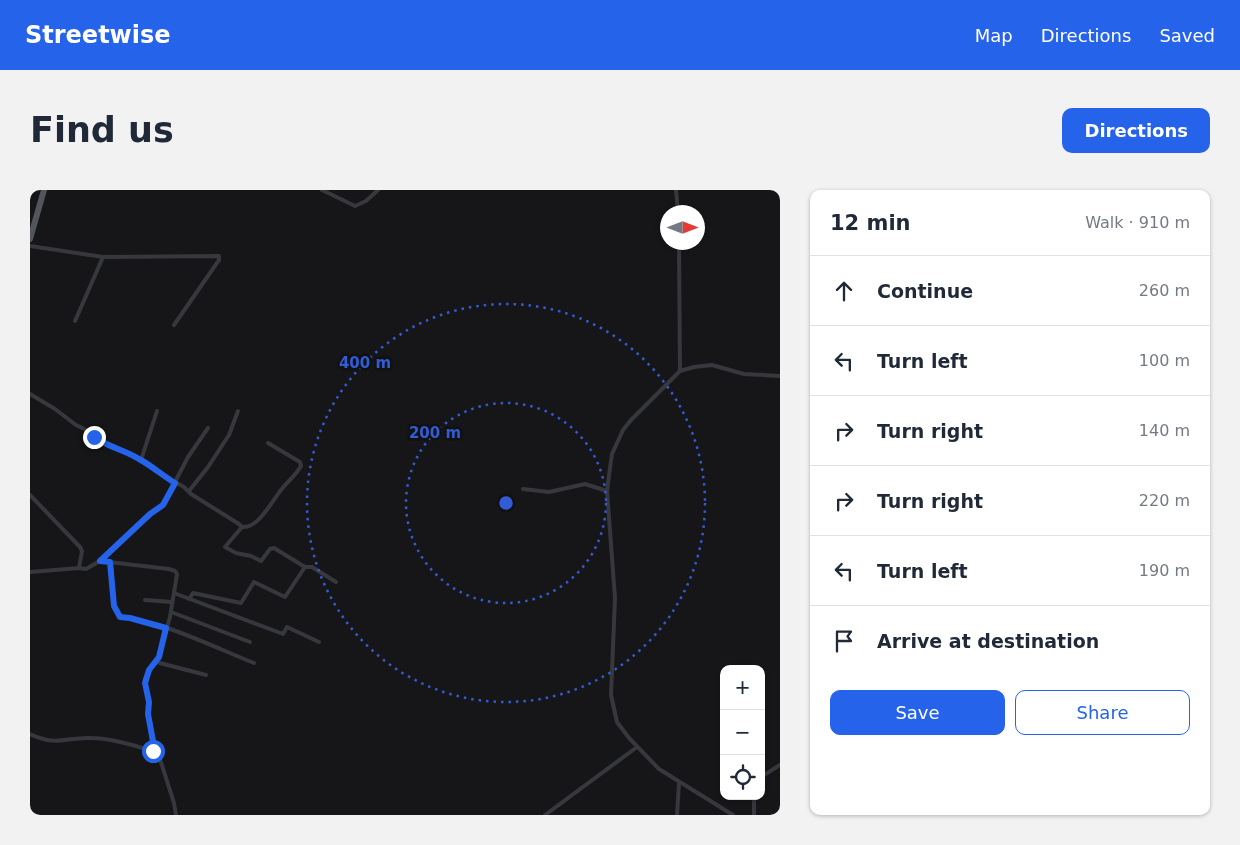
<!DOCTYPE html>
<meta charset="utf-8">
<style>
body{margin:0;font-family:"DejaVu Sans",sans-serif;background:#f2f2f3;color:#1f2937}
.controls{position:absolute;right:15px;bottom:15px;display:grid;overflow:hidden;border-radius:10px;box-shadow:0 1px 4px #0004}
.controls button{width:45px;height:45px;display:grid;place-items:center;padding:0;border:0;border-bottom:1px solid #e0e1e3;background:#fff;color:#1f2937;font:25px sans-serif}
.compass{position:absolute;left:630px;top:15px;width:45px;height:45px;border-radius:50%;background:#fff;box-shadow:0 1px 4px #0004;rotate:90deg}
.stop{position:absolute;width:15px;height:15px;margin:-11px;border:4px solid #2563eb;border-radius:50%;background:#fff}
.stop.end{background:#2563eb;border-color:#fff;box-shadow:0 1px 5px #0008}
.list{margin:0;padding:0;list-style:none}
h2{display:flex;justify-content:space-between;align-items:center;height:65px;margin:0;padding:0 20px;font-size:21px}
h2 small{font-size:16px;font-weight:400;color:#747a83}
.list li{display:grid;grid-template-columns:32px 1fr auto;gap:15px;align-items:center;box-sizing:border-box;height:70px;padding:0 20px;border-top:1px solid #e0e1e3}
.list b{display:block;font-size:19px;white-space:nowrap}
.list em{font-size:16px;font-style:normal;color:#747a83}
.actions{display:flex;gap:10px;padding:15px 20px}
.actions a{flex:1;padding:11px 0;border:1px solid #2563eb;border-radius:10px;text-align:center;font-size:18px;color:#2563eb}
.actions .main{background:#2563eb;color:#fff}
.icon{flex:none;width:28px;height:28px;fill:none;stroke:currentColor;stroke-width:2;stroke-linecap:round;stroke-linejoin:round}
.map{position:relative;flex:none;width:750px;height:625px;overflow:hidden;border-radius:10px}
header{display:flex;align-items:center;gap:30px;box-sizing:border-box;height:70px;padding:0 25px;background:#2563eb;color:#fff}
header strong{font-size:24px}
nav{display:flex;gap:28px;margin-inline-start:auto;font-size:18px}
.intro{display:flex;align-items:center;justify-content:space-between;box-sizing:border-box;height:120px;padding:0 30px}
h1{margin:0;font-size:35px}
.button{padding:12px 22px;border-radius:10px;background:#2563eb;color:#fff;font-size:18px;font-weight:700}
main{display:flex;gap:30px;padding:0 30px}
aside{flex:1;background:#fff;border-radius:10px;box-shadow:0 1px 4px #0004}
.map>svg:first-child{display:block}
</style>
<header>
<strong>Streetwise</strong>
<nav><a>Map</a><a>Directions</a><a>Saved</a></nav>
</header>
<div class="intro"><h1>Find us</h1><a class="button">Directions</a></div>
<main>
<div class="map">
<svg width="750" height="625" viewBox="0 0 750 625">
<rect width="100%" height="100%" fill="#161618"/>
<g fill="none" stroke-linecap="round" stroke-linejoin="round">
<g stroke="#37383d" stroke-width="4">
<path d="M 292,0 L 325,16 L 336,11 L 348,0"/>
<path d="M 646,0 L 648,22"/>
<path d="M 649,52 L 650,181"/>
<path d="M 0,56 L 73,67 L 189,66 L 189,70 L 144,135"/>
<path d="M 45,131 L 73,67"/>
<path d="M 0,204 L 25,219 L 46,235 L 58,241 L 69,251 L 111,270 L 127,282 L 154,297 L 161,304 L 209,334 L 212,337 L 195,357 L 206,363 L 221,366 L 231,371 L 240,359 L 244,358 L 275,377 L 255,407 L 224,392 L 211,413 L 163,403 L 159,409"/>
<path d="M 111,270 L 127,221"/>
<path d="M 493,299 L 519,302 L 555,294 L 577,301"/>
<path d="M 159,301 L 178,277 L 199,245 L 208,221"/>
<path d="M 0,305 L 50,357 L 52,361 L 49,378"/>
<path d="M 212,337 C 228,339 242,311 251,300 C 257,292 266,285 271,276 L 270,272 L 238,253"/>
<path d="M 70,371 L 139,379 L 145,381 L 147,384 L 140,427 L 129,467 L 119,480 L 115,490 L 119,512 L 118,524 L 125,562"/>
<path d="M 81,372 L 84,416 L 90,427 C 130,430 186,458 224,473"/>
<path d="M 275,377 L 282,377 L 306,392"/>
<path d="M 0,382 L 49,378 L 56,379 L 70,371 L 120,325 L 133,315 L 158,267 L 178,238"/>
<path d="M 144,403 L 253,444 L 257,437 L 289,452"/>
<path d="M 115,410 L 142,412"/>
<path d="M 141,422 L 220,452"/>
<path d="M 126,472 L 176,485"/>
<path d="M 0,544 C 28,557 34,547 61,548 C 79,548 107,556 125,562 L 129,566 L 144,613 L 146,625"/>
<path d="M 731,587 L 750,575"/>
<path d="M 724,606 L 724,625"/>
<path d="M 515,625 L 607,557"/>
<path d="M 647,625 L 649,593"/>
<path d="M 703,625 L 629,579 L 599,548 L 587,532 L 581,505 L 585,408 L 577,301 L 580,278 L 582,264 L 593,240 L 601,230 L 650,181 L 664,177 L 682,175 L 714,184 L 750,186"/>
</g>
<path stroke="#53555c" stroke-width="6" d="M 0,49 L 14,0"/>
</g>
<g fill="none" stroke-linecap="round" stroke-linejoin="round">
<path stroke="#2563eb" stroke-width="6" d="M 64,247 C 78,257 95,260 109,269 C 122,276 132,285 145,293 L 133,315 L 120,324 L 70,371 L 80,372 L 84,416 L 90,427 L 100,428 L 136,438 L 129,467 L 119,480 L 115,493 L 119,512 L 118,524 L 125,562 L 123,561"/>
</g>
<g fill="none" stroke="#325cd3" stroke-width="2.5" stroke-dasharray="2.5 5">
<circle cx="476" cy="313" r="100"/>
<circle cx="476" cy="313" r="199"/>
</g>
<circle cx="476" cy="313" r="8" fill="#325cd3" stroke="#111113" stroke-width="2.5"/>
<g font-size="15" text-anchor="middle" font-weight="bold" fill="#325cd3" stroke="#111113" stroke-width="5" stroke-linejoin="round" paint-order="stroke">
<text x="335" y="178">400 m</text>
<text x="405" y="248">200 m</text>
</g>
</svg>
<div class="controls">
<button>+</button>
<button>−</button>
<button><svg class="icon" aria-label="locate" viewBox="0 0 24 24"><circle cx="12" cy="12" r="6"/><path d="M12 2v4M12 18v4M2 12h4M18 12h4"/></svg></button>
</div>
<svg class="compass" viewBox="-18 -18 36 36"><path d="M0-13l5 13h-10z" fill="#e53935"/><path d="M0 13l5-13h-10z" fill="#747a83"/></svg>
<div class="stop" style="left:123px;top:561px"></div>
<div class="stop end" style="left:64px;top:247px"></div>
</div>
<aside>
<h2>12 min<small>Walk · 910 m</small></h2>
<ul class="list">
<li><svg class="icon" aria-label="ahead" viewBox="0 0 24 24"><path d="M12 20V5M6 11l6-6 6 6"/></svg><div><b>Continue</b></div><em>260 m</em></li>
<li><svg class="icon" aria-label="left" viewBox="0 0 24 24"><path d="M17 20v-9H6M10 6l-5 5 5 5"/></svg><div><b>Turn left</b></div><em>100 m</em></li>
<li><svg class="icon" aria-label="right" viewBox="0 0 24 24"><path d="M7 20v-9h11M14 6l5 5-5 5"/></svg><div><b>Turn right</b></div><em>140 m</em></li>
<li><svg class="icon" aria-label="right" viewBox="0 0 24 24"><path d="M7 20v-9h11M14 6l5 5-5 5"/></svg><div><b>Turn right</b></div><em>220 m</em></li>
<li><svg class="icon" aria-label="left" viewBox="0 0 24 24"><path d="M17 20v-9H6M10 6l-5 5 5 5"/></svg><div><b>Turn left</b></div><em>190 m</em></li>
<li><svg class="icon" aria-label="arrive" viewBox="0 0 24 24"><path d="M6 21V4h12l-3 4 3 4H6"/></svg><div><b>Arrive at destination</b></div></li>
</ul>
<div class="actions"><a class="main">Save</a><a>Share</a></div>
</aside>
</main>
